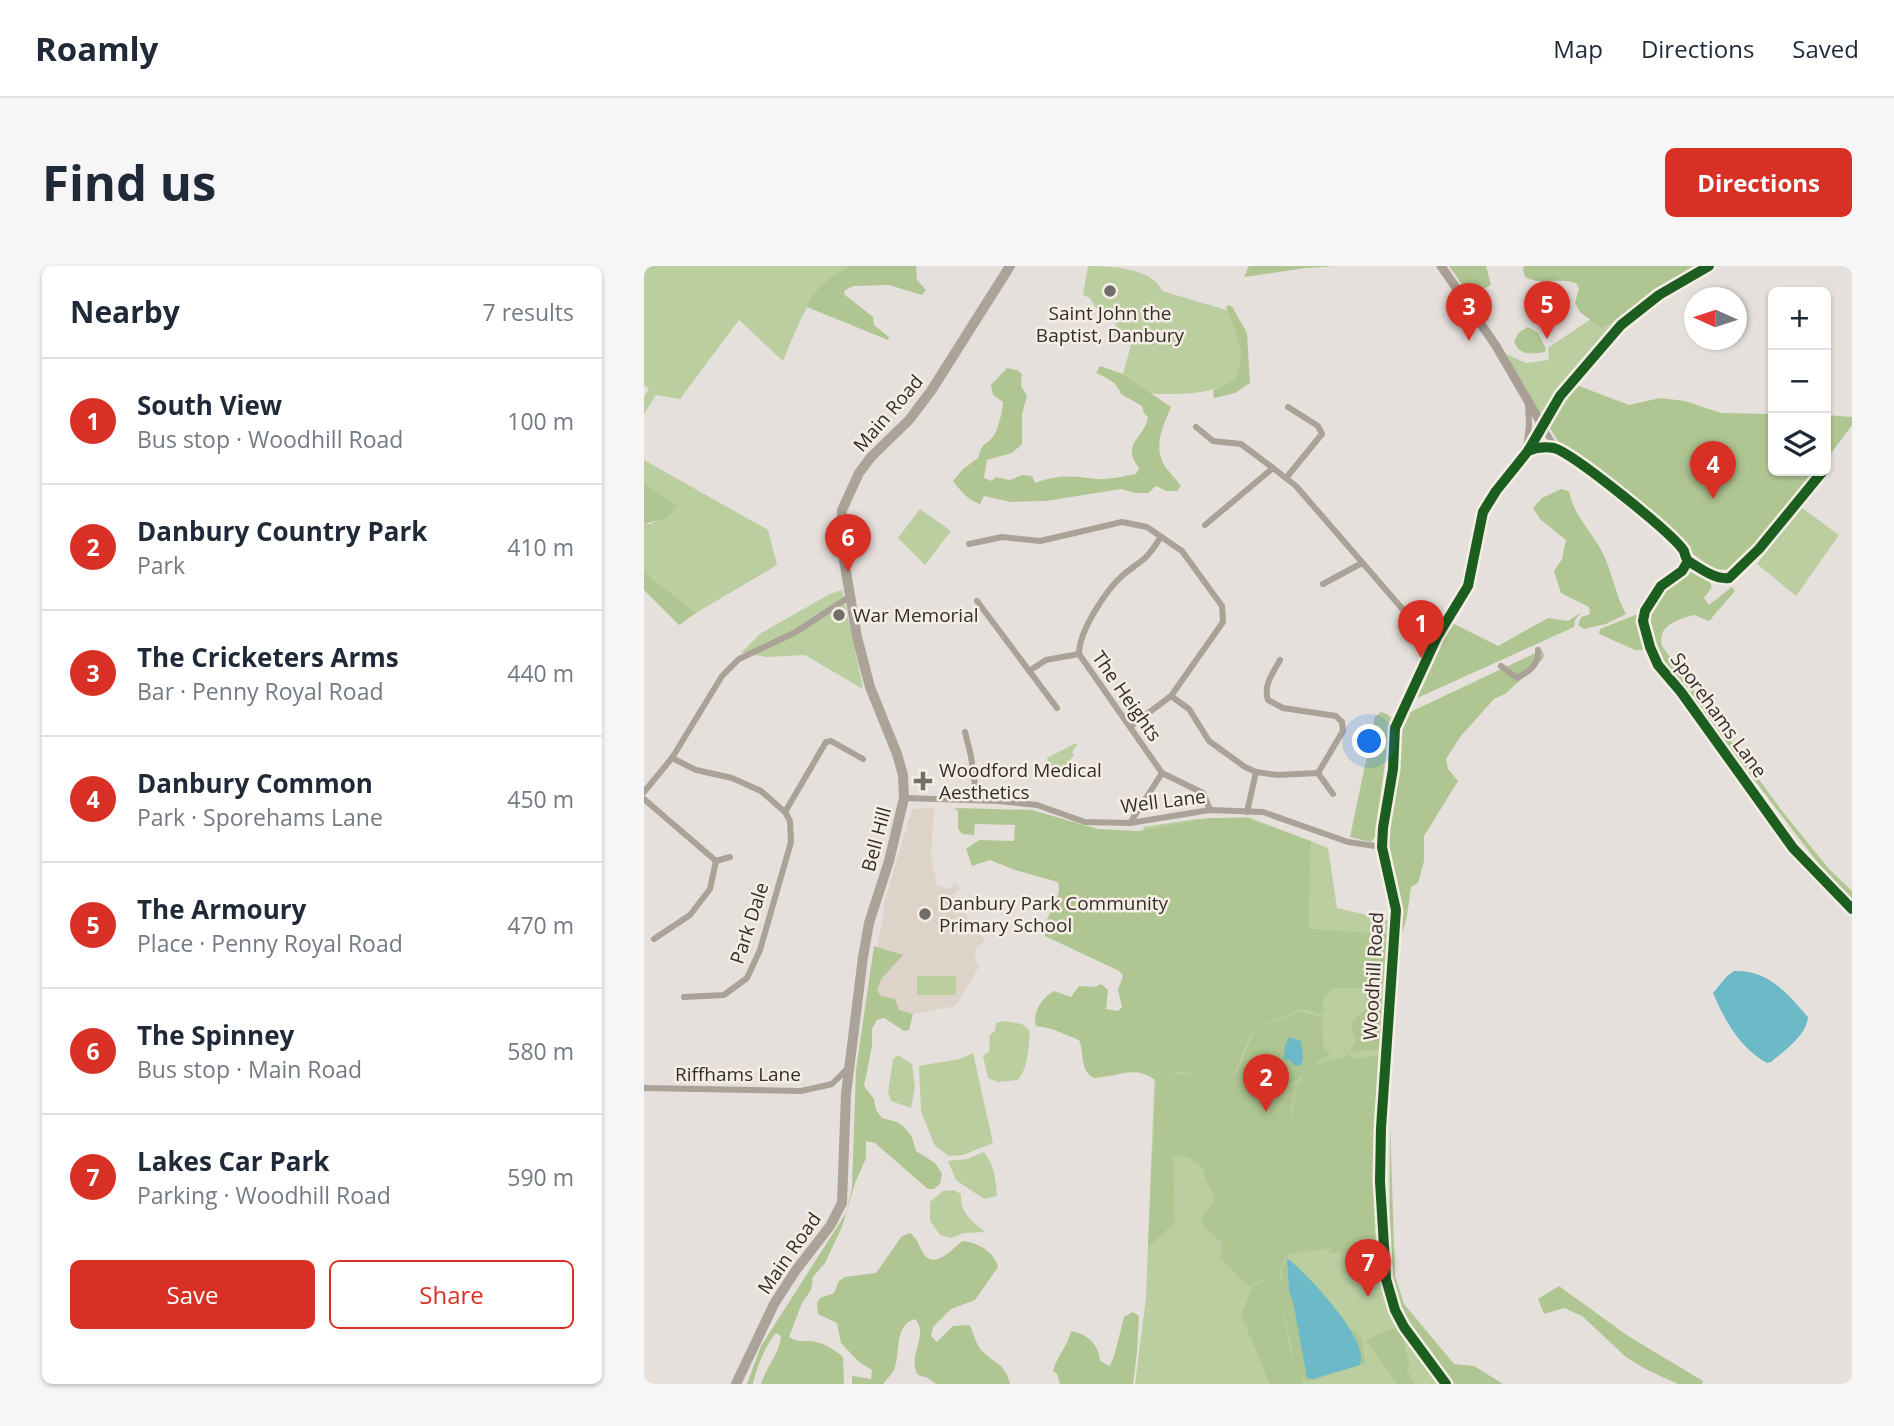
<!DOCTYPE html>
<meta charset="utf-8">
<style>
body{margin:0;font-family:"Open Sans",sans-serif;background:#f6f6f7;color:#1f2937}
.controls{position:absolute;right:21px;top:21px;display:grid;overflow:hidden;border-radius:10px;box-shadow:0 2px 5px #0004}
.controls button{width:63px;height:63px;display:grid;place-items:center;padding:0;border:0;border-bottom:2px solid #e0e1e3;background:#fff;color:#1f2937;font:35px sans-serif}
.compass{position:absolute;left:1040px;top:21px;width:63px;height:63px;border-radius:50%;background:#fff;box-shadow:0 2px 5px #0004;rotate:273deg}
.you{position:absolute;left:726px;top:476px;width:24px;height:24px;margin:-18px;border:5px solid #fff;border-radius:50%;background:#1a73e8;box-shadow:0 0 0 10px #1a73e833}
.badge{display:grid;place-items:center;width:46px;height:46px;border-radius:50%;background:#d93025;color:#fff;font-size:23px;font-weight:700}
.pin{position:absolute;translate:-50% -58px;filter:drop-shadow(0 2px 4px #0008)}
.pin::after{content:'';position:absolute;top:37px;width:24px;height:21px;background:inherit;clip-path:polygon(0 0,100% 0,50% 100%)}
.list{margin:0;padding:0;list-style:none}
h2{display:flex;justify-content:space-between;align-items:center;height:91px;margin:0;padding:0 28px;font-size:30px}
h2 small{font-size:23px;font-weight:400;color:#747a83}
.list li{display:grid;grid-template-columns:46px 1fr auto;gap:21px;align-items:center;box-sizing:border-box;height:126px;padding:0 28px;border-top:2px solid #e0e1e3}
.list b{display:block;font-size:26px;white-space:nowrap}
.list p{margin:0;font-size:23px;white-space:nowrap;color:#747a83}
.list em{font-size:23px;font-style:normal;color:#747a83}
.actions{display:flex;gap:14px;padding:21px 28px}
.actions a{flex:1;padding:16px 0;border:2px solid #d93025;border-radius:10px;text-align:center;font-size:24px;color:#d93025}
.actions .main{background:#d93025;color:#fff}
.icon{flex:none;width:38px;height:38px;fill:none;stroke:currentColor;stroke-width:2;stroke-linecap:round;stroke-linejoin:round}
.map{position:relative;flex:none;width:1208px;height:1118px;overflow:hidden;border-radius:10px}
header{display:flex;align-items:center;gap:42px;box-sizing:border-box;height:98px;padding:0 35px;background:#fff;border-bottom:2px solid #e0e1e3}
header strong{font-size:33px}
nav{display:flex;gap:38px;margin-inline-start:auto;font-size:24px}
.intro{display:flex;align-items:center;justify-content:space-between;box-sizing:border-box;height:168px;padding:0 42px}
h1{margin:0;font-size:49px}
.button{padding:18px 32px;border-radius:10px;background:#d93025;color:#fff;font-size:24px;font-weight:700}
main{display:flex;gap:42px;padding:0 42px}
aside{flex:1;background:#fff;border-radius:10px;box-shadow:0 2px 5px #0004}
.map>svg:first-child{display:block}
</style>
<header>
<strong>Roamly</strong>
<nav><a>Map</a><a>Directions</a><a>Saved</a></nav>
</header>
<div class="intro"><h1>Find us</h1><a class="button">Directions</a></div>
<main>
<aside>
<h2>Nearby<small>7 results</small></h2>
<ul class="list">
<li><span class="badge">1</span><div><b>South View</b><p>Bus stop · Woodhill Road</p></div><em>100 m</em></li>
<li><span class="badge">2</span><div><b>Danbury Country Park</b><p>Park</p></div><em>410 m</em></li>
<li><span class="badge">3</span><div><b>The Cricketers Arms</b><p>Bar · Penny Royal Road</p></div><em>440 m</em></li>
<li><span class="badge">4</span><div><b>Danbury Common</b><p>Park · Sporehams Lane</p></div><em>450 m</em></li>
<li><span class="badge">5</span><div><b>The Armoury</b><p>Place · Penny Royal Road</p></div><em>470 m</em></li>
<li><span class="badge">6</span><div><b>The Spinney</b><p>Bus stop · Main Road</p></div><em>580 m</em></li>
<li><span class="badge">7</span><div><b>Lakes Car Park</b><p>Parking · Woodhill Road</p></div><em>590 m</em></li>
</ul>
<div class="actions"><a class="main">Save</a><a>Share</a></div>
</aside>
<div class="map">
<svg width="1208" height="1118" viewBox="0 0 1208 1118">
<rect width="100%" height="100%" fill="#e5e0db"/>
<path fill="#ddd3c8" d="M 290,542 L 287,591 L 293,619 L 304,623 L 312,617 L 316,623 L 308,629 L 341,675 L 332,682 L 331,694 L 335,701 L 311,740 L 265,749 L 255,744 L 228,739 L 234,674 L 239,654 L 240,638 L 268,543 Z"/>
<g fill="#bacea0">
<path d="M 0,0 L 205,0 C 164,24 157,54 139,95 L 95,54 L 36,133 L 12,129 L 0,148 L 0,131 L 5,123 L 0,119 Z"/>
<path d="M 444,0 C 465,0 510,2 518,25 L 589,46 L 602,96 L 597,100 L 590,114 C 565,129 541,128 512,128 L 506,127 L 479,108 L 488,75 L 470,71 L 473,50 L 452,42 L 446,32 L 439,29 Z"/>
<path d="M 925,0 L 1060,0 L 1002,35 L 960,70 L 895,149 L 860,87 L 882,97 L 905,94 L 904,82 L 947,53 Z"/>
<path d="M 0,194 L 124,264 L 133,299 L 52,347 L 0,306 L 0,258 L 7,258 L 33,240 L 0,218 Z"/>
<path d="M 1154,239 L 1195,269 L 1152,330 L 1113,298 Z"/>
<path d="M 276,243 L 307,265 L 281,299 L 254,272 Z"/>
<path d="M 198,324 L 219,421 L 217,422 L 161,389 L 123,391 L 97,387 L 117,367 L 186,328 Z"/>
<path d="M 432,477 L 433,479 L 428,486 L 430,489 L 420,502 L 418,501 L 415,508 L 401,497 L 404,495 L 403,492 Z"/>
<path d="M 604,551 L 684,582 L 693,642 L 748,655 L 733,922 L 740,1028 L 767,1076 L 798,1118 L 491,1118 L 502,1032 L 510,823 L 521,710 L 499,561 L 552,553 Z"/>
<rect x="273" y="710" width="39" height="19"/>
<path d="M 361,755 L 378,758 L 386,765 C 384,782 385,800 374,814 L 353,816 L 344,812 L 339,790 L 345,786 L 346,769 L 351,765 L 352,757 Z"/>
<path d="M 329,787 L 349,877 L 319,889 L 305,890 L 291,880 L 277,845 L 275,800 L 316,793 Z"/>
<path d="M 254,789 L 268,798 L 271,821 L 267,842 L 247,835 L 244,826 L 249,793 Z"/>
<path d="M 340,886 C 350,899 352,914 353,930 L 340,933 L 312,914 L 304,895 L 323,893 Z"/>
<path d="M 310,924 L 317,928 C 316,947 327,954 341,966 L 320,967 L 308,972 L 296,969 L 286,955 L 286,936 L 299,925 Z"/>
</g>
<g fill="#b0c692">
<path d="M 205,0 L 272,0 L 273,14 L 282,24 L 278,29 L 245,19 L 209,20 L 200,25 L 201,29 L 229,51 L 230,59 L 245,71 L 244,74 L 163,41 C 172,20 187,11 205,0 Z"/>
<path d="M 605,0 L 693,0 L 662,2 L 600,11 Z"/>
<path d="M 805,0 L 842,0 L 847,19 L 826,30 Z"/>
<path d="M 880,0 L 1053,0 L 1048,6 L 1039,9 L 1037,13 L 1017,23 L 981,50 L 957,62 L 936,46 L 931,37 L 936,19 C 916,9 900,21 881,11 L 879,4 Z"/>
<path d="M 585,39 L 589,42 L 603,67 L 606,117 L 591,127 L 570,132 L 569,124 L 590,114 C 606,90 591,65 582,41 Z"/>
<path d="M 884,61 L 894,67 L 902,83 L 901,86 C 888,88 875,90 870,75 L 875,66 Z"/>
<path d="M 456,100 L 479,108 L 527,141 C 519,160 508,182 522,202 C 527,208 532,213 537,220 L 533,225 L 522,225 L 512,220 L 504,227 L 491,227 L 477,223 L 402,235 L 367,236 L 340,230 L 336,238 C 323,234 317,225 309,215 L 319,203 L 334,192 C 339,174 342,181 350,169 C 354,164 359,143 359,136 L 349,129 L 347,119 L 363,102 L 373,104 L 378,108 L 377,120 L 383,130 L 378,148 L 378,178 L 368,187 L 343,194 L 340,212 L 348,215 L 351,211 L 366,214 L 378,209 L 388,210 L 391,217 C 416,208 428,210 453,213 C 465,214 480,210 492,208 L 495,202 C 476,177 501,172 504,151 L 500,147 L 498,140 L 477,128 C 473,116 463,112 452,107 Z"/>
<path d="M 935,120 L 985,139 L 1016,132 L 1041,135 L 1077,147 L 1129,148 L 1129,205 L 1173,205 C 1168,212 1165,221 1160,229 C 1142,254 1109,285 1085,304 L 1070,303 L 1053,291 L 950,202 L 917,180 L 904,159 L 927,123 Z"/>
<path d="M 1182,149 L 1208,151 L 1208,159 L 1182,194 Z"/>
<path d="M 0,218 L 34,240 L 22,252 L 0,258 Z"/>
<path d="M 917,223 L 925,225 C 930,252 951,268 961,292 C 969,310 972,330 982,348 L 962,358 L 940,363 L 934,359 L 937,351 L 946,348 L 945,341 L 917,327 L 910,305 L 918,293 L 922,274 L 896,253 L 889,242 L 898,232 Z"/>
<path d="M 1048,300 L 1062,308 L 1068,321 L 1060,332 L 1065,339 L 1088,321 L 1091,325 L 1065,355 L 1050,349 C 1033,354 1013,359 1018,380 L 1138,545 L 1185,603 L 1208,625 L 1208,635 L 1190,618 L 1017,392 L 1003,361 L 1003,346 L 1013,330 L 1038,302 Z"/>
<path d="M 0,306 L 52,347 L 35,359 L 0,324 Z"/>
<path d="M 938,346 L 931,354 L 930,361 L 771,433 L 797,374 L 808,357 L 854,380 L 904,352 L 924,355 Z"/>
<path d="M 996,347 L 998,349 L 1001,384 L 991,384 L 955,368 L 956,363 Z"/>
<path d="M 898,384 L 900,389 L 899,393 L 861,428 L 850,433 L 816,471 L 802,493 L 804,503 L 814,515 L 780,570 L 780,595 L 774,617 L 767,621 L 763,650 L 747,707 L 756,637 L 750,624 L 742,584 L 742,564 L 757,457 L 762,448 Z"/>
<path d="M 737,446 L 743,448 L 747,452 L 731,571 L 727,576 L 706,571 L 731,451 Z"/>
<path d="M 313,542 L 388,544 L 454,563 L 494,565 L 565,552 L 602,552 L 667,575 L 664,663 L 742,668 L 740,722 L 690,722 L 681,730 L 679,737 L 681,745 L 679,749 L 658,743 L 614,760 L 607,768 L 589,809 L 594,805 L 610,766 L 615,760 L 657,746 L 678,751 L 680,782 L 687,788 C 669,796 660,813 644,819 L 635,813 L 631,818 L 638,834 L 645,829 L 645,822 L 653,818 L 647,841 L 646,866 C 651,824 652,796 700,792 L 704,787 L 709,793 L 736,789 L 730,871 L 731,986 L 684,987 L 687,982 L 642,989 L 636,1005 L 636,1022 L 639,1000 L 643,992 L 645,1025 L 649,1036 L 663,1112 L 669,1113 L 707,1064 C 722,1068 718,1085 722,1097 L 666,1115 L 662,1115 C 645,1097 647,1065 639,1042 L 646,1084 L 660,1118 L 626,1118 L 597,1049 L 608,1021 L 634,1007 L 606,1020 C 597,1015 585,999 576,991 L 579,977 L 561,962 L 557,951 C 581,927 564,930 559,902 L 544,891 L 527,890 L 529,891 L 531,956 L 504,982 L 508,887 L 514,887 L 509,885 L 512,819 L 534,808 L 556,810 L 537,805 L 514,817 C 494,797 474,811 450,812 C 435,804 441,788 435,774 L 408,763 L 392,760 C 388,746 398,732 410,725 L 427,731 L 435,720 L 451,721 L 457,718 L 464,724 L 462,743 L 474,745 L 478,741 L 474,724 L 479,710 L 475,705 L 401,670 C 397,651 420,634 414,616 L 371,604 L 346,594 L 328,600 L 322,583 L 335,574 L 370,575 L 371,559 L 331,558 L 330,569 L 318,568 L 314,563 L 314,544 L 310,544 Z"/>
<path d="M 230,680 L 259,689 L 238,712 L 233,724 L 237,730 L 251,733 L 255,744 L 269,748 L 265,764 L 260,765 L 240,752 L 233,754 L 228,763 L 228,780 L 220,820 L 230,833 L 232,844 L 238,852 L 253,856 L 260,861 L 268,871 L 272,885 L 291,897 L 298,908 L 296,918 L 290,923 L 284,923 L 231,877 L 222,875 L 222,892 L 211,917 L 198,961 L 181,997 L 169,1011 L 167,1024 L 158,1037 L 145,1071 C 154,1076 157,1075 167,1075 C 179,1076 191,1084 199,1091 L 200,1118 L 117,1118 C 122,1101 136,1087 137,1070 L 132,1067 C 123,1076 111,1105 109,1118 L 103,1118 L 117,1080 L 202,947 L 208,922 L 212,804 Z"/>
<path d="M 724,724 L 742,725 L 737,781 L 734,784 L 708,786 L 707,783 L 712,773 C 703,756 709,754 721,744 L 721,730 L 718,725 Z"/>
<path d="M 746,856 L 751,1010 L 760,1038 L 810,1098 L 830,1100 L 859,1118 L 806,1118 L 756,1046 L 745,1026 Z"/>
<path d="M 266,967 C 274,973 274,979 279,987 C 291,1005 308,982 319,975 C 334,977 350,985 354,1001 L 331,1034 L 307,1043 L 289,1061 L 287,1070 L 293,1076 L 309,1060 L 325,1059 C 330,1066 331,1077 337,1084 C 350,1098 361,1096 366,1118 L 292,1118 L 284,1112 L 274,1109 C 262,1092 286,1068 271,1053 C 249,1059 257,1089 250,1104 C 247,1109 242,1114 239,1118 L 208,1118 L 208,1110 L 227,1113 L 228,1104 L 215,1096 L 197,1077 L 193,1057 L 174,1048 L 173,1037 L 176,1032 L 190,1027 L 195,1015 L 201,1011 L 232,1007 L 258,970 Z"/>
<path d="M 915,1020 L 984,1070 L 1059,1115 L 1058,1118 L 1034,1118 L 1003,1104 L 982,1091 L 938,1050 L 920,1042 L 900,1048 L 894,1033 Z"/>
<path d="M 489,1046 L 495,1050 L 493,1086 L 489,1118 L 416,1118 L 413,1108 L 409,1105 C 413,1090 423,1081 427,1065 C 443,1068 455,1078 456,1095 L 466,1100 L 471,1087 L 480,1051 Z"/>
<path d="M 754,1060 C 760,1068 761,1086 766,1098 L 763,1104 L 771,1118 L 753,1118 L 722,1074 Z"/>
</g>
<g fill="#6cbac7">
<path d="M 1090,705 C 1124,703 1144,728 1164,751 C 1163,769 1140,785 1127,796 L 1123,797 C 1096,782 1081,755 1069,727 L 1083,710 Z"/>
<path d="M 645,771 L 657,775 L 659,792 L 657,799 L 651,800 L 646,794 L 640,793 L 641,779 Z"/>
<path d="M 643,992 C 662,1007 727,1074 716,1099 L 669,1113 L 663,1112 L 649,1036 L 645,1025 Z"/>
</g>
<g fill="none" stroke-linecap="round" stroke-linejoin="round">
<g stroke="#aaa197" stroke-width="6">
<path d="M 898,159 L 912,183"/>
<path d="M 552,161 L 569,175 L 597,178 L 629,202"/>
<path d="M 882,183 L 885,159 L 884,138"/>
<path d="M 885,185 L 899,181 L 912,183 L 932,195 L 972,224 L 1031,275 L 1040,286 L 1044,295 L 1038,305 L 1017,320 L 1001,345 L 999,355 L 1006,381 L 1014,399 L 1037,426 L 1149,582 L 1208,643"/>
<path d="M 642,212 L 678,168 L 674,160 L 644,141"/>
<path d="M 561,259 L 629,202 L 652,220 L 762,347 L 793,371"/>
<path d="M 517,271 C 512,278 507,287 501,292 C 494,298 486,303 479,309 C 462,324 435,365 435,388 L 518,507 L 559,527 L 566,544"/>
<path d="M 325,278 L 358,271 L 396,275 L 478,256 L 503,261 L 538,285 L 578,340 L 579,356 L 527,430 L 487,460"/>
<path d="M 679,318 L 718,297"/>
<path d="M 333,335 L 413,442"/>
<path d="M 636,394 C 629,407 619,419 624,434 L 639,442 L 692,450 L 698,456 L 699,465 L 674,507"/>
<path d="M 857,400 L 873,412 C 886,405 895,399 894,384"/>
<path d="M 385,405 L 402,394 L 435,388"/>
<path d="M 527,430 L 545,443 L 565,475 L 601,501 L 612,506 L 634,509 L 674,507 L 689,528"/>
<path d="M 321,466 L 327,490 L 333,534"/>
<path d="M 28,492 L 52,504 L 88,512 L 117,525 L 141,546 L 146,555 L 147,576 L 116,684 L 103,712 L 80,729 L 40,731"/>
<path d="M 0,526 L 28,492 L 78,410 L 95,393 L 152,366 L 205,331"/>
<path d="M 260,532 L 355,535 L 393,539 L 441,556 L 486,557 L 566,544 L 619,546 L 704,576 L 738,581"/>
<path d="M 0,533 L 72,595 L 66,623 L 46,649 L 10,673"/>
<path d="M 141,546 L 182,476 L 187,475 L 219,493"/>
<path d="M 603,546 L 612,506"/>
<path d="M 486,557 L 518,507"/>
<path d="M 72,595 L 86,591"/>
<path d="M 0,822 L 157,825 L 188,818 L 204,802"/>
</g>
<g stroke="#a99f94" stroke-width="9">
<path d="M 797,0 L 852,80 L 898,159"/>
<path d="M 802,1118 L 760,1061 L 751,1044 L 742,1013 L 736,915 L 737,862 L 752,644 L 738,581 L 739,562 L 749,503 L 751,462 L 793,371 L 824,320 L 839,246 L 852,225 L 884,185 L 916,130 L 977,59 L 1015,29 L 1065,0"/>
</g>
<path stroke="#aba398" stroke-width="10" d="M 92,1118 L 130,1038 L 152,1004 L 186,960 L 198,937 L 202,828 L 219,691 L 225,657 L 245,595 L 260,532 L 259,509 L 253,488 L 226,421 L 213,371 L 199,288 L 197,267 L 198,244 L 215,207 L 227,191 L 265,154 L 287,125 L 366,0"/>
<defs>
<g id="cycleway">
<path d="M 884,185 C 893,181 900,180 910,182 C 930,188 1028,267 1040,285 C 1040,286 1043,295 1044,295 L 1038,305 L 1017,320 L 1001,345 L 999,355 L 1006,381 L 1014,399 L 1037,426 L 1149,582 L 1208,643"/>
<path d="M 1044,295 C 1056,302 1071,314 1085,312 L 1115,283 L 1179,205"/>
<path d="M 802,1118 L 760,1061 L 751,1044 L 742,1013 L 736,915 L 737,862 L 752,644 L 738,581 L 739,562 L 749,503 L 751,462 L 793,371 L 824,320 L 839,246 L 852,225 L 884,185 L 916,130 L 977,59 L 1015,29 L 1065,0"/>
</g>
</defs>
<use href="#cycleway" stroke="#f6ede4" stroke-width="15"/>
<use href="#cycleway" stroke="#1b5e20" stroke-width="10"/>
</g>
<g fill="#716d69" stroke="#f6ede4" stroke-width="2.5">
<circle cx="466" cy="25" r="7"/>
<circle cx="195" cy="349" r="7"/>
<path d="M275.5 504.5h7v7h7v7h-7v7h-7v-7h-7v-7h7z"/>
<circle cx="281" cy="648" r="7"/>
</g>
<g text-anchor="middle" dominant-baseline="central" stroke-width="5" stroke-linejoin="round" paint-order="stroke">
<g font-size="19" fill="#322f2b" stroke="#f6ede4" text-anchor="start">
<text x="466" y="47" text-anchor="middle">Saint John the<tspan x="466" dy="22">Baptist, Danbury</tspan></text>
<text x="209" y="349">War Memorial</text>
<text x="295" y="504">Woodford Medical<tspan x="295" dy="22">Aesthetics</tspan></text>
<text x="295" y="637">Danbury Park Community<tspan x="295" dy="22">Primary School</tspan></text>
</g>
<g font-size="19" fill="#322f2b" stroke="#f6ede4">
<text transform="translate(244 147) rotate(-49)">Main Road</text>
<text transform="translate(483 430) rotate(55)">The Heights</text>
<text transform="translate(1075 449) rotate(54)">Sporehams Lane</text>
<text transform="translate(519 535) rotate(-7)">Well Lane</text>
<text transform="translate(232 573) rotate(-75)">Bell Hill</text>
<text transform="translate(105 657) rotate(-72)">Park Dale</text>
<text transform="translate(729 710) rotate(-87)">Woodhill Road</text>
<text x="94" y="808">Riffhams Lane</text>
<text transform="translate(145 987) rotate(-55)">Main Road</text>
</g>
</g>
</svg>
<div class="controls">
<button>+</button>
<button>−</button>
<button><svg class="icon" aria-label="layers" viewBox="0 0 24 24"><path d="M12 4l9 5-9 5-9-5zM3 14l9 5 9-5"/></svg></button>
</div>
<svg class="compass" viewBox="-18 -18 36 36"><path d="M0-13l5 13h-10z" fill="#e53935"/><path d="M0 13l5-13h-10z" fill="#747a83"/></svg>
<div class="you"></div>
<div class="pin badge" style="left:777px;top:392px">1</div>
<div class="pin badge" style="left:622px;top:846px">2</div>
<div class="pin badge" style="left:825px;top:75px">3</div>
<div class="pin badge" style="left:1069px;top:233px">4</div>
<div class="pin badge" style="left:903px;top:73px">5</div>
<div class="pin badge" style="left:204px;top:306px">6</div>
<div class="pin badge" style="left:724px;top:1031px">7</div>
</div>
</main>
